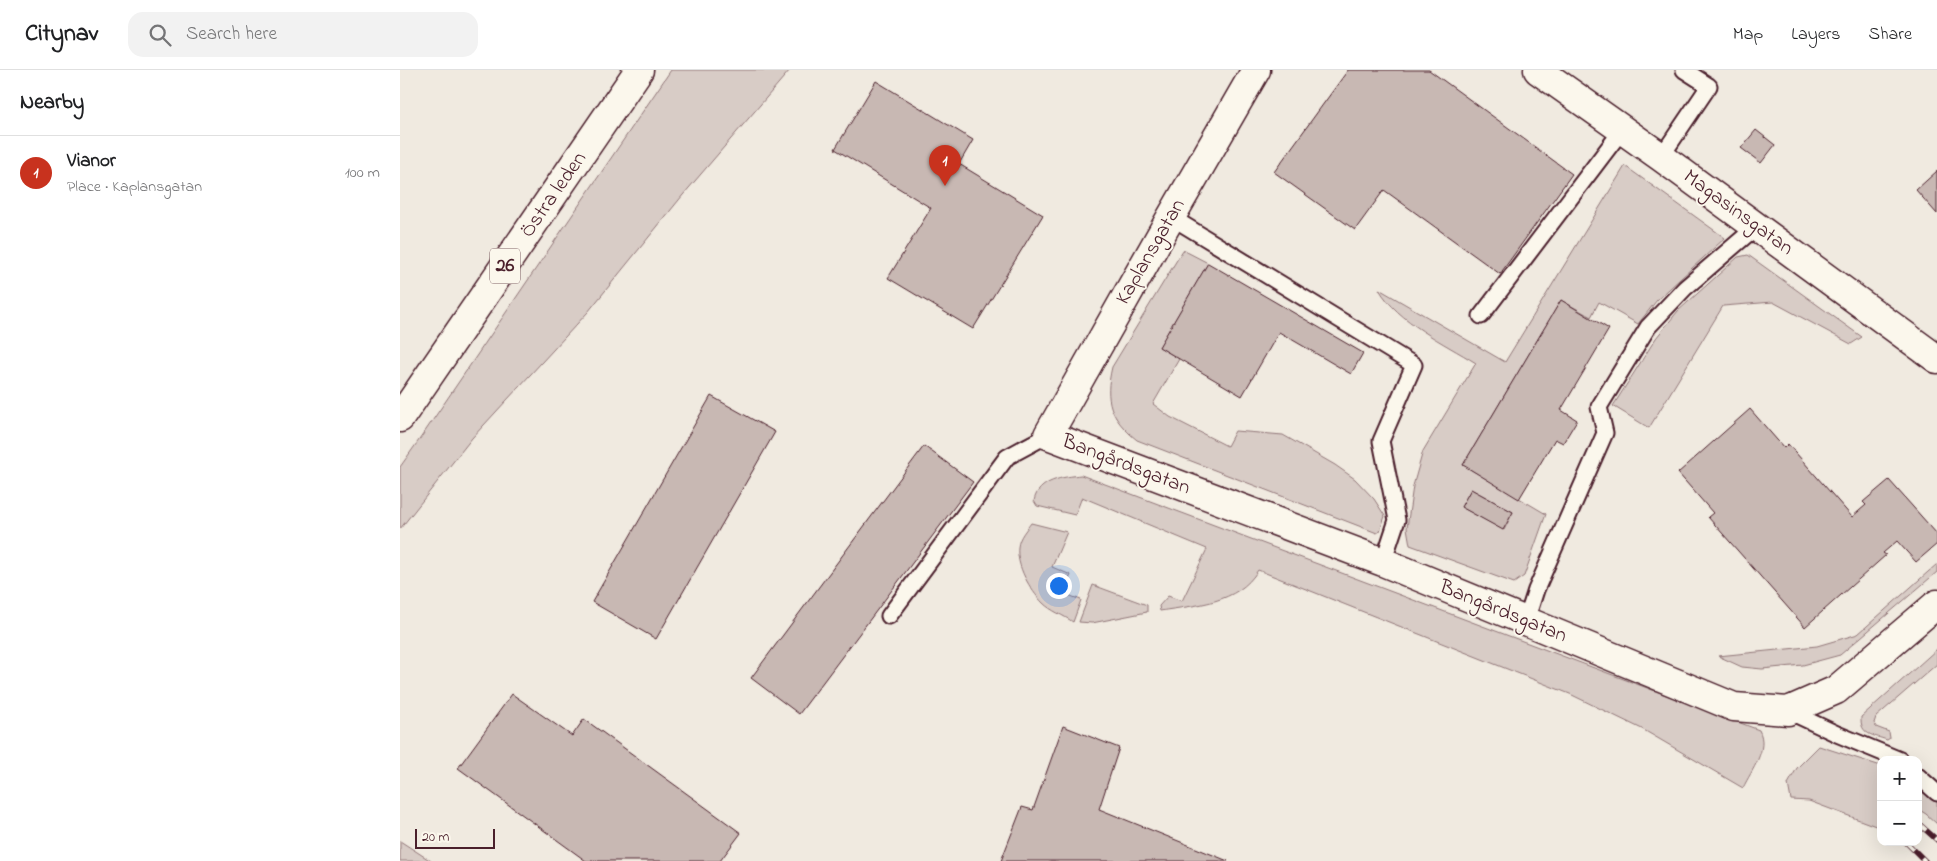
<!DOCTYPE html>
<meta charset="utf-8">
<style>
body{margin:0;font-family:"Indie Flower",sans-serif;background:#f2f2f2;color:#202124}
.controls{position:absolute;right:15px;bottom:15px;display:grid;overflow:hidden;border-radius:10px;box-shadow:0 5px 20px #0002}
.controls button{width:45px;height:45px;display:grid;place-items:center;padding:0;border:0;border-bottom:1px solid #e0e0e0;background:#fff;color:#202124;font:25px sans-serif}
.scale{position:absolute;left:15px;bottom:12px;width:80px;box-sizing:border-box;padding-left:5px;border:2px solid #4a1f2b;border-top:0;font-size:14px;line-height:18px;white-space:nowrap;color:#4a1f2b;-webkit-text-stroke:4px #fbf7ec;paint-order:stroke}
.you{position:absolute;left:658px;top:515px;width:18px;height:18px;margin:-12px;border:4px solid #fff;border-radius:50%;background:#1a73e8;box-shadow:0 0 0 8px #1a73e833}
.badge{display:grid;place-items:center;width:32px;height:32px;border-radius:50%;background:#c8321e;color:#fff;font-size:16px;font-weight:700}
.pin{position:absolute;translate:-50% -41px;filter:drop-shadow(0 1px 2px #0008)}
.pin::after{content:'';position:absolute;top:26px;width:18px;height:15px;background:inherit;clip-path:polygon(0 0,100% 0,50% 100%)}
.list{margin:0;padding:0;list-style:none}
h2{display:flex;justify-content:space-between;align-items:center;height:65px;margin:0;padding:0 20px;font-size:21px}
h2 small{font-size:16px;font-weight:400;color:#757577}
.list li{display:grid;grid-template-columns:32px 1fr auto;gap:15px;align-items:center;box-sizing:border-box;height:75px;padding:0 20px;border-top:1px solid #e0e0e0}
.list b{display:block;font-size:19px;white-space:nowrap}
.list p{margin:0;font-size:16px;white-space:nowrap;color:#757577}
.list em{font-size:16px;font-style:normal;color:#757577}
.icon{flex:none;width:28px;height:28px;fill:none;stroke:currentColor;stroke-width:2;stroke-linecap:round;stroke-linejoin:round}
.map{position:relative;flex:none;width:1537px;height:791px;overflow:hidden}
header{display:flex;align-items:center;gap:30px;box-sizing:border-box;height:70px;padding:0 25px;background:#fff;border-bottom:1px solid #e0e0e0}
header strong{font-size:24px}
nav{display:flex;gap:28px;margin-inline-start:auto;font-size:18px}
.search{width:350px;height:45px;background:#f2f2f2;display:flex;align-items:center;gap:12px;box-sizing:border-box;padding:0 18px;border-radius:15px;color:#757577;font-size:19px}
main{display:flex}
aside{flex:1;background:#fff}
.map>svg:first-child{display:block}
</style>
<header>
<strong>Citynav</strong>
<div class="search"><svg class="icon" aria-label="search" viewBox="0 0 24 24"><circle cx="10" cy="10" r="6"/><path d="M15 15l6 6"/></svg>Search here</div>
<nav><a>Map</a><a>Layers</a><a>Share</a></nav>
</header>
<main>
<aside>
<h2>Nearby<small></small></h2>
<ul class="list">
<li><span class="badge">1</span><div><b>Vianor</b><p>Place · Kaplansgatan</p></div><em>100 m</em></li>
</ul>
</aside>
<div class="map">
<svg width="1537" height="791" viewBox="0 0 1537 791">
<rect width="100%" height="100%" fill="#f0eae0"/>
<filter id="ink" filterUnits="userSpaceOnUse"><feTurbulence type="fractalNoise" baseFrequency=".02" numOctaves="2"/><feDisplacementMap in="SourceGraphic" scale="10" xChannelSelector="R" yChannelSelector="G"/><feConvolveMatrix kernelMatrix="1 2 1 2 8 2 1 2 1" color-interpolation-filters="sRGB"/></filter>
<g filter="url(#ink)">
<g fill="#d8ccc6" stroke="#917678" fill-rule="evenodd">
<path d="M 271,0 L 390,0 L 283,125 L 188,242 L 72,368 L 0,459 L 0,397 L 24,363 Z"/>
<path d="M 1225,96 L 1325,168 L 1257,230 L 1238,254 L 1199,232 L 1191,247 L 1161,230 L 1063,395 L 1146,444 L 1124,506 L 1114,513 L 1010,475 L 1007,458 L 1013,416 L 1023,381 L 1076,293 C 1044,273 998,252 979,219 L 1105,292 ZM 1071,419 L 1113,442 L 1104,460 L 1061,437 Z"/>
<path d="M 783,180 L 808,193 L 759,277 L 779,289 L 753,334 L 770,347 L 827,376 L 835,361 L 883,365 L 935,395 L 955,409 L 974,429 L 985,446 L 980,461 L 977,463 L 737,370 C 710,348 704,331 712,297 Z"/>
<path d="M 1348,185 L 1462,267 L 1451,274 L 1373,232 L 1323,236 L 1249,358 L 1213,336 L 1256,268 L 1278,241 L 1338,187 Z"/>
<path d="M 681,405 L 1359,660 C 1369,679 1352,699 1343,718 L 1242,659 L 1170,624 L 858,500 C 838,534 795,535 760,541 L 759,536 L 768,526 L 782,531 L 807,479 L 682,427 L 675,445 L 637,436 L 634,431 C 638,410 663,407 681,405 Z"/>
<path d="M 631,453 L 667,462 L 652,497 L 671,505 L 663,523 L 681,530 L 673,552 C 663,545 651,541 643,533 C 630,520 616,496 618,477 C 619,467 626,460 631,453 Z"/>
<path d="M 1537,494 L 1537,502 L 1440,585 L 1403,595 L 1362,599 L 1342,597 L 1318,586 L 1417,576 L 1458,564 Z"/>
<path d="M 693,515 L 747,535 L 747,542 L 692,553 L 679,552 Z"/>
<path d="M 1537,579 L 1537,594 L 1476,647 L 1474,653 L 1476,657 L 1489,662 L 1490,668 L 1487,670 C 1473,665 1460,665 1461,647 Z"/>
<path d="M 1419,676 L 1481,696 L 1481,758 L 1409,731 L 1391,730 L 1388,714 L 1397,698 Z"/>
<path d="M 1518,715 L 1537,732 L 1537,754 L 1526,744 L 1518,739 Z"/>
<path d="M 0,771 L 31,791 L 0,791 Z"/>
</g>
<g fill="#c8b8b3" stroke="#4a1f2b">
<path d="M 948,0 L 1029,0 L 1172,104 L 1100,204 L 984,120 L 955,160 L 874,102 Z"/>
<path d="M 476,11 L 573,70 L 559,94 L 643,145 L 573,259 L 488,208 L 531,138 L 435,79 Z"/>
<path d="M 1356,60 L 1375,75 L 1361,93 L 1341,78 Z"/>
<path d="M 1537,101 L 1537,144 L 1516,120 Z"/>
<path d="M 808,193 L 963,283 L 951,304 L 879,262 L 842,326 L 759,277 Z"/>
<path d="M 1161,230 L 1209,259 L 1161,340 L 1177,350 L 1163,373 L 1155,369 L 1119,429 L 1063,395 Z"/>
<path d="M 311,326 L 375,362 L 256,569 L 192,532 Z"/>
<path d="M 1350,339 L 1384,378 L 1388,374 L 1452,447 L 1466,435 L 1463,432 L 1489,410 L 1537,464 L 1537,474 L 1516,492 L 1497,471 L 1483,483 L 1486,485 L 1405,557 L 1308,447 L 1313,443 L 1278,403 Z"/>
<path d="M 524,376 L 573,412 L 399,644 L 351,608 Z"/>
<path d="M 1071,419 L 1113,442 L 1103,460 L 1061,437 Z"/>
<path d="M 112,624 L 172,666 L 184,649 L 341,763 L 320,791 L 186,791 L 58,698 Z"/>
<path d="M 663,656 L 719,678 L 699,739 L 828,791 L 601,791 L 622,737 L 633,740 Z"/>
</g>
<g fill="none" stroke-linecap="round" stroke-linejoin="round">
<defs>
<g id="service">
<path d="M 1261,87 L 1309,16 L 1284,0"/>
<path d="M 771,147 L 1014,295 L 981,371 L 997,450 L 983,492"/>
<path d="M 1081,246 L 1222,60"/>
<path d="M 489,546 L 607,387 L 648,365"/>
<path d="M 1126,551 L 1136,520 L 1205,363 L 1199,337 L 1248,257 L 1285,218 L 1357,156"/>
<path d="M 1388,641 L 1437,664 L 1500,690"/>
<path d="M 1518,706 L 1537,723"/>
</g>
<g id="minor">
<path d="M 856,0 L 771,147 L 648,365 L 983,492 L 1334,637 L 1388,641 L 1436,620 L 1537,534"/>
<path d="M 1138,0 L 1261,87 L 1537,289"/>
</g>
<path id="trunk" d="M 0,348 L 239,0"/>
</defs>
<use href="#service" stroke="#4a1f2b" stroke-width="19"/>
<use href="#minor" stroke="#4a1f2b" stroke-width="31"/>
<use href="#trunk" stroke="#4a1f2b" stroke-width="31"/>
<use href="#service" stroke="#fbf7ec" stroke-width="15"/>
<use href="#minor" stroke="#fbf7ec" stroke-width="28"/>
<use href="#trunk" stroke="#fbf7ec" stroke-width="28"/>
<defs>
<g id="rail">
<path d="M 1518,753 L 1537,770"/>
<path d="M 1506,772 L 1525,791"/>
</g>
</defs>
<use href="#rail" stroke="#4a1f2b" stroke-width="5.5"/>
<use href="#rail" stroke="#fbf7ec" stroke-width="4" stroke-dasharray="11" stroke-linecap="butt"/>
</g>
</g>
<g text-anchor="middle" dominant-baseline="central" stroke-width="4" stroke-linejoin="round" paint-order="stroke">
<rect fill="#fbf7ec" stroke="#7f6065" stroke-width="1" x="90" y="178.5" width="30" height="35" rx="4"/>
<g font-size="20" font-weight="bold" fill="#4a1f2b">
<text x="105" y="196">26</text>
</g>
<g font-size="21" fill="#4a1f2b" stroke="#fbf7ec">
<text transform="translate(154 125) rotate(-55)">Östra leden</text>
<text transform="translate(1338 143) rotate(36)">Magasinsgatan</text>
<text transform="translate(751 182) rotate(-60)">Kaplansgatan</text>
<text transform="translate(726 395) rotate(21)">Bangårdsgatan</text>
<text transform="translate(1103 542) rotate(22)">Bangårdsgatan</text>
</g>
</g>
</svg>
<div class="controls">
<button>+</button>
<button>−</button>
</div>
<div class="scale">20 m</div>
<div class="you"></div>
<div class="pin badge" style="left:545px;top:116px">1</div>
</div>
</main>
